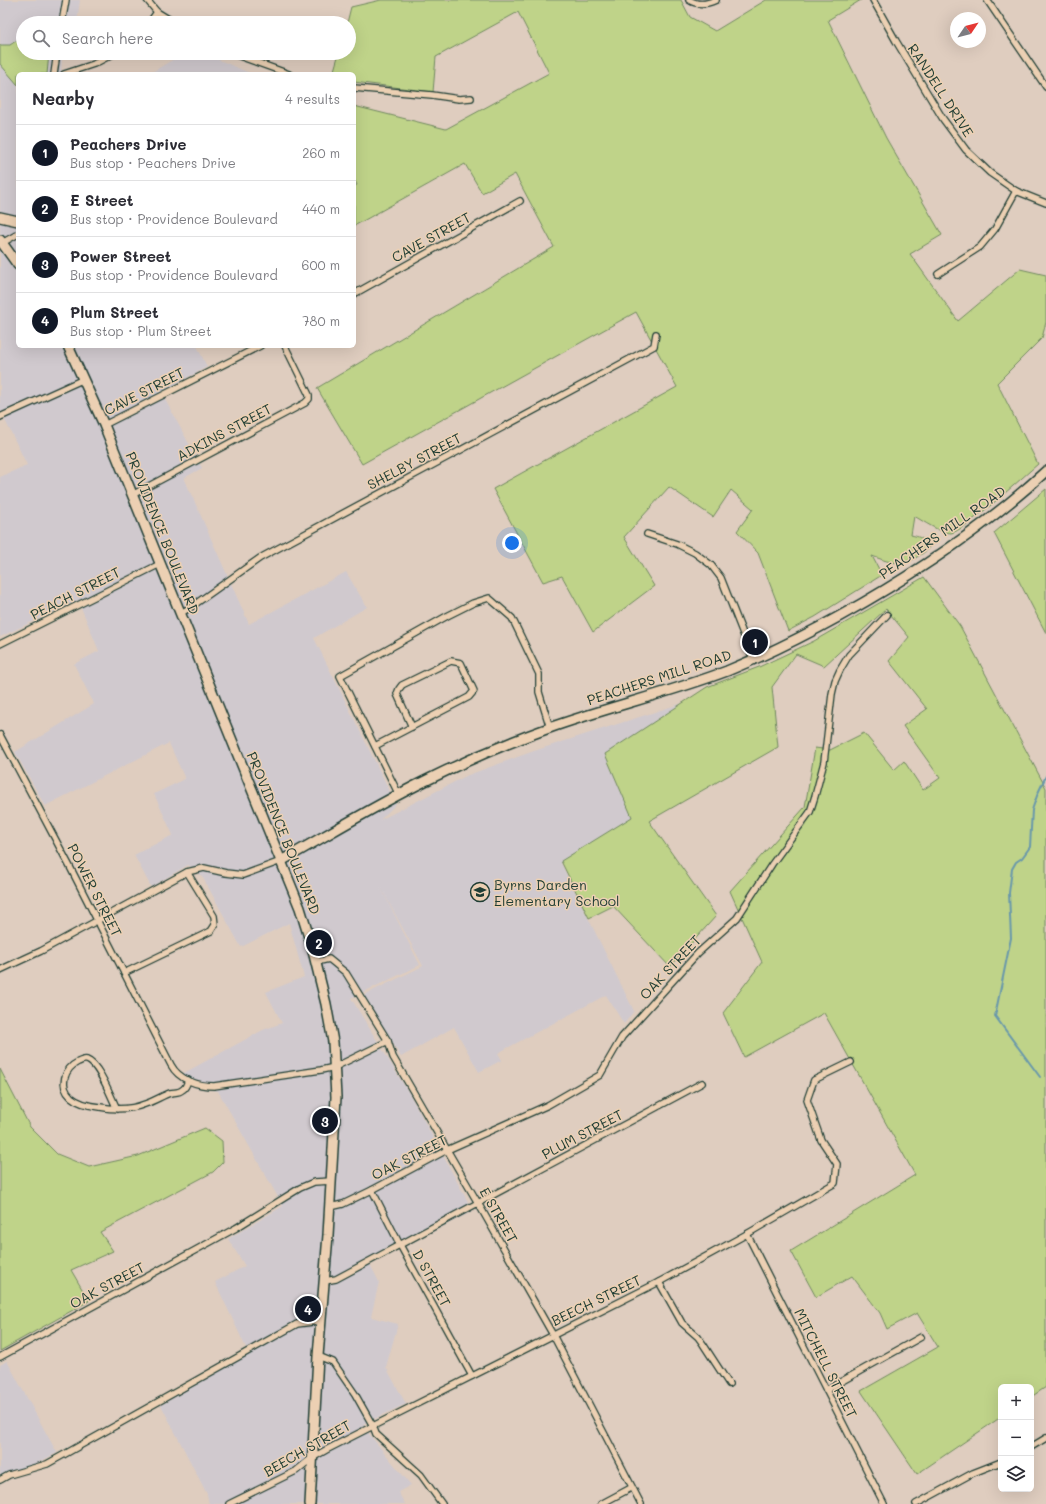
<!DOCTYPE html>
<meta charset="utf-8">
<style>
body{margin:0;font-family:Mali,sans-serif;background:#f2f2f3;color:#2b2b33}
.controls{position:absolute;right:12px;bottom:12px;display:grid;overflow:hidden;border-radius:6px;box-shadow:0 4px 16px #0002}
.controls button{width:36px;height:36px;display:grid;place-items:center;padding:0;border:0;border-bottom:1px solid #e1e1e2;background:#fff;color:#2b2b33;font:20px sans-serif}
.compass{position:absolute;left:950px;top:12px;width:36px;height:36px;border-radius:50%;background:#fff;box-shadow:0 4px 16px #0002;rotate:55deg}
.you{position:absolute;left:512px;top:543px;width:14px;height:14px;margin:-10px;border:3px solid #fff;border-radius:50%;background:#1a73e8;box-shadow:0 0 0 6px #1a73e833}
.badge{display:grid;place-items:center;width:26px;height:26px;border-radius:50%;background:#111827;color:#fff;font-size:13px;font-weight:700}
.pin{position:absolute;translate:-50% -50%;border:2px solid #fff;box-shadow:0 1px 4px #0006}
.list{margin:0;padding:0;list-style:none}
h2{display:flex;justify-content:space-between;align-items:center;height:52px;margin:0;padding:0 16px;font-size:17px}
h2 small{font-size:13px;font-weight:400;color:#7c7c81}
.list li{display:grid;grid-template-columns:26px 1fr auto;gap:12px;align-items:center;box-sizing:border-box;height:56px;padding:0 16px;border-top:1px solid #e1e1e2}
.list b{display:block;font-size:15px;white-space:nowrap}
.list p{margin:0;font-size:13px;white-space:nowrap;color:#7c7c81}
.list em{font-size:13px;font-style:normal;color:#7c7c81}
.icon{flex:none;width:22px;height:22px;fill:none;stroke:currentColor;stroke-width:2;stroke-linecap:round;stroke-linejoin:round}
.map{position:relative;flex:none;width:1046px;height:1504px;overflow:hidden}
.search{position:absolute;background:#fff;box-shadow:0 4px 16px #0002;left:16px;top:16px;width:340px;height:44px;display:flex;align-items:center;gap:10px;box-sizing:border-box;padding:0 14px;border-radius:22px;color:#7c7c81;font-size:15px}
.panel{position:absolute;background:#fff;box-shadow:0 4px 16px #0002;left:16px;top:72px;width:340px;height:276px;border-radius:6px}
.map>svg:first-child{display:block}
</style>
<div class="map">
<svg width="1046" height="1504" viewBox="0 0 1046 1504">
<rect width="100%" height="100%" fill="#dfcdbf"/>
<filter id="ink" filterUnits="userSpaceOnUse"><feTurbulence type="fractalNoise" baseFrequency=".025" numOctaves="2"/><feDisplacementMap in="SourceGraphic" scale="8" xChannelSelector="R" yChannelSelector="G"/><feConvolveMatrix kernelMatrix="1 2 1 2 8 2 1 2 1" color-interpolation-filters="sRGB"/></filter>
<g filter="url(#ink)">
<g fill="#d0c9ce">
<path d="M 0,0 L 80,0 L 77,23 L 23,23 L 23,53 L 65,53 L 62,59 L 61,74 L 18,74 L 18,346 L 197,346 L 207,367 L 161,392 L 202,468 L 184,478 L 249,624 L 346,572 L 367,607 L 314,638 L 396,804 L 380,820 L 468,775 L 534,751 L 692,700 L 732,769 L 561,863 L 634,1011 L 624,1024 L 606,995 L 498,1053 L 502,1060 L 479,1072 L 454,1027 L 401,1057 L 364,995 L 423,966 L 381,888 L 420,965 L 351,998 L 410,1095 L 473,1211 L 370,1264 L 379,1282 L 371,1317 L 398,1324 L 386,1367 L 406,1404 L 363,1424 L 369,1434 L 411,1485 L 398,1492 L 405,1504 L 209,1504 L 207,1494 L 161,1405 L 249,1354 L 215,1282 L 245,1266 L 228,1239 L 283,1206 L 218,1091 L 197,1088 L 179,1079 L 184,1073 L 263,1030 L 282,1023 L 266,992 L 304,977 L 289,923 L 241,947 L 202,876 L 188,865 L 151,887 L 134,855 L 173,835 L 154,794 L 185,779 L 169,743 L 45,806 L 15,752 L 94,704 L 74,664 L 99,651 L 78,600 L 0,637 L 0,477 L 27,465 L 0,410 Z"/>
<path d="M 184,53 L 203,53 L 252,74 L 149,74 Z"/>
<path d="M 7,1361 L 57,1453 L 35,1464 L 15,1470 L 0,1477 L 0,1365 Z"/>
</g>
<g fill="#bfd389" stroke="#6f885e">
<path d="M 381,0 L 681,0 L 690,17 L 715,31 L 766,0 L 861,0 L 828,20 L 886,138 L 942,235 L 910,254 L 958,321 L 1020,269 L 1046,275 L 1046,322 L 1042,338 L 997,383 L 1038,464 C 1025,475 962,533 951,533 C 940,533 923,521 914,516 L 911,535 C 919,537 925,538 929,547 C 926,552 921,554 917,557 C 899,567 889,562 872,556 L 882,575 L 815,617 L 788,631 L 758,553 L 737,531 L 753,509 L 731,490 L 713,517 L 669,487 L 624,537 L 654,586 L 593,632 L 562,576 L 543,582 L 493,489 L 677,387 L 636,312 L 362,464 L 317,388 L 554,247 L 515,174 L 482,193 L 465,164 L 354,226 L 354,186 L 357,185 L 354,179 L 354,106 L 446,129 L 549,73 L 518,12 L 436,57 L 433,92 L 354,82 L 354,74 L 333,74 L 339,53 L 349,53 L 349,23 L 347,23 L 351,7 Z"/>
<path d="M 23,36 L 23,53 L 49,53 L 47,74 L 18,74 L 18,85 L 0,64 L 0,45 L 10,45 Z"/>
<path d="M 1046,489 L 1046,633 L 994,533 Z"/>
<path d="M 924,577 L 960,626 L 1046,788 L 1046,1387 L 1031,1397 L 1031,1387 L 1001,1387 L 1001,1417 L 917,1474 L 861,1391 L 938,1347 L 917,1313 L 887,1329 L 880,1313 L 852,1276 L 816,1297 L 791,1251 L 915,1175 L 824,1013 L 744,1057 L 723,1013 L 762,962 L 730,891 L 805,807 L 815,748 L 830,750 L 864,733 L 894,770 L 904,761 L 923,790 L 940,778 L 903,726 L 927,709 L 889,661 L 909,637 L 886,609 L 824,666 L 796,654 L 772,687 L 778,747 L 649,821 L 716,916 L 670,967 L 613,906 L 589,918 L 561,861 L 632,817 L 605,754 L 707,687 L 759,667 L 814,641 Z"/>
<path d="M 0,1069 L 30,1127 L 57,1154 L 89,1167 L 138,1156 L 205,1128 L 222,1141 L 223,1162 L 213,1172 L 100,1232 L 113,1251 L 71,1270 L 89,1301 L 0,1351 Z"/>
</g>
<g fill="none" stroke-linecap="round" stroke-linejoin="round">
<path stroke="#6998ab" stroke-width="2" d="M 1040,1077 L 995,1016 L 1011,938 L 1009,893 L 1012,869 L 1016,862 L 1022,858 L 1030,847 L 1032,810 L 1038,793 L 1046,776"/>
<defs>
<g id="minor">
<path d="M 147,0 L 157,12 L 175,23"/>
<path d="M 689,0 C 698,6 707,4 716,0"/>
<path d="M 873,0 L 896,41 L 943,119 L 966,150 L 990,173 L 1016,191 L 1046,203"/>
<path d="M 987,0 L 1046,87"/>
<path d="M 62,23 L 66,0"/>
<path d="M 149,23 L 157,12"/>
<path d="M 231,53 L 289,74"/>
<path d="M 54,74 L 57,53"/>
<path d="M 64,74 L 94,64 L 115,53"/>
<path d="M 354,88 L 432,95 L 459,99 L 471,98"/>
<path d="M 2,243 L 18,234"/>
<path d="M 938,274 L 980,247 L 995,229 L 1016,191"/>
<path d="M 354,294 L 520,201"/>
<path d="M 0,417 L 84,379"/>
<path d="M 104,425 L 260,346"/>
<path d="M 132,495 L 305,403 L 309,399 L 309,395 L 285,346"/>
<path d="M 647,534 L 677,544 L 695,553 L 711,565 L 721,578 L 753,659"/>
<path d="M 181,613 L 191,607 L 260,558 L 654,346 L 656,334"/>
<path d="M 0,644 L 160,564"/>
<path d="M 0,735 L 69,865 L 171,1065 C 179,1080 198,1086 214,1086 L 321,1070 L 335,1067 L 388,1041"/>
<path d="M 375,746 L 469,697 L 474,691 L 461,663 L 451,661 L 402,685 L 399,689 L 397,694 L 412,727"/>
<path d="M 399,795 L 340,676 L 447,616 L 473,603 L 489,598 L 512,618 L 539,674 L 539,692 L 550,728"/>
<path d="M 316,962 L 329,959 L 346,973 L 388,1041 L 393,1057 L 478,1203 L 553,1335 L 641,1504"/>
<path d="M 0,970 L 41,951 L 187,872 L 204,868 L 226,873 L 243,875 L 281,861"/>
<path d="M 124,973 L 211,931 L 215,925 L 214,916 L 187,872"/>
<path d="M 117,1109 C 111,1097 99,1064 87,1060 C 83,1059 81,1061 78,1062 C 64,1069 59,1086 71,1097 C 79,1104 90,1106 100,1107 C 116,1110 130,1110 145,1104 C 154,1101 162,1096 170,1093 C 174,1092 179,1093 182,1090 C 186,1088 187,1084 188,1080"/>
<path d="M 372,1190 L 400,1245 L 472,1376"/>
<path d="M 330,1207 L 343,1204 L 372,1190 L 447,1150 L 548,1105 L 600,1075 L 622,1037 L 698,953 L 737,918 L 772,864 L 810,812 L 815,796 L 824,762 L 832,694 L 835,681 L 840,670 L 849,655 L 887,615"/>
<path d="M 747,1234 L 884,1504"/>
<path d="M 325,1281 L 336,1279 L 702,1083"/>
<path d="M 659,1282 L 682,1323 L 698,1337 L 703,1344 L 729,1384"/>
<path d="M 318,1356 L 333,1362 L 355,1394 L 373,1426 L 376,1434 L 421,1475 L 442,1504"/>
<path d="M 0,1357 L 236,1228 L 300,1188 L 314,1182 L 332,1181"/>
<path d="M 826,1390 L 921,1337"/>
<path d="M 1031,1447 L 1046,1438"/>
<path d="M 0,1480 L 9,1475 L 47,1464 L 65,1454 L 297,1324 L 320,1321"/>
<path d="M 229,1504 L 296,1471 L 312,1458 L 326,1450 L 373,1426 L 659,1282 L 747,1234 L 835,1183 L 837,1164 L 821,1140 L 807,1100 L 814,1080 L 851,1062"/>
<path d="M 601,1504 L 631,1488"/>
<path d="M 916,1504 L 973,1473 L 1001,1462"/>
</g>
<path id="primary" d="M 281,861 C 329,834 376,805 425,781 C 465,761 507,743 549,728 C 608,707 669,693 727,671 C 766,655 804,636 840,616 C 914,575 984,528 1046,471"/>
<g id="trunk">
<path d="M 0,217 L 18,221"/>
<path d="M 0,240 L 18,265"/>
<path d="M 68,346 L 104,425 L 300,908 L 312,947 L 326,1004 L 333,1042 L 336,1097 L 328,1235 L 318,1356 L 310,1504"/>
</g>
</defs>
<use href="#minor" stroke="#1f3d34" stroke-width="8"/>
<use href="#primary" stroke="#1f3d34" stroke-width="12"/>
<use href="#trunk" stroke="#1f3d34" stroke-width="12"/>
<use href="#minor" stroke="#ecd0b3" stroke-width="5.5"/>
<use href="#primary" stroke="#ecd0b3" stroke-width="9"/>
<use href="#trunk" stroke="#ecd0b3" stroke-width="9"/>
</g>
</g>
<defs>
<symbol id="school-ring" viewBox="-11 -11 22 22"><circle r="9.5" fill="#ecd0b3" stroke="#1f3d34" stroke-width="1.5"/><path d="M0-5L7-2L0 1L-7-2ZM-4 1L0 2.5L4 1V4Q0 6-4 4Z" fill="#1f3d34"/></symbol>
</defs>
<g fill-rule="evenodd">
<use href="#school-ring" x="469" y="881" width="22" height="22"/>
</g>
<g text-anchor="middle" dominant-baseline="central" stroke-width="3" stroke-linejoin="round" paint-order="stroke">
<g font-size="14" fill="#1f3d34" stroke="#ecd0b3">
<text transform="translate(941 90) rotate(57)">RANDELL DRIVE</text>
<text transform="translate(431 237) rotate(-29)">CAVE STREET</text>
<text transform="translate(144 391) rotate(-27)">CAVE STREET</text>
<text transform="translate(224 432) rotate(-28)">ADKINS STREET</text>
<text transform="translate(414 461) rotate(-28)">SHELBY STREET</text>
<text transform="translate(942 532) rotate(-35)">PEACHERS MILL ROAD</text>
<text transform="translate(163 533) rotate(68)">PROVIDENCE BOULEVARD</text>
<text transform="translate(75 593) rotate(-27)">PEACH STREET</text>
<text transform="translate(659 677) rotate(-18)">PEACHERS MILL ROAD</text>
<text transform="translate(284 833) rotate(68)">PROVIDENCE BOULEVARD</text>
<text transform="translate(95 890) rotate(63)">POWER STREET</text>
<text transform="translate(670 967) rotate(-47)">OAK STREET</text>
<text transform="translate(582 1134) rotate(-28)">PLUM STREET</text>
<text transform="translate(409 1157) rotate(-27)">OAK STREET</text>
<text transform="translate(499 1215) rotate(60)">E STREET</text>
<text transform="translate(432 1278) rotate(61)">D STREET</text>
<text transform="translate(107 1285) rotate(-28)">OAK STREET</text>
<text transform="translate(596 1300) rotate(-26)">BEECH STREET</text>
<text transform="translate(826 1363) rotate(63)">MITCHELL STREET</text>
<text transform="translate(307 1448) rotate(-30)">BEECH STREET</text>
</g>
<g font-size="14" fill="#1f3d34" stroke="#ecd0b3" text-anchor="start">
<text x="494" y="884">Byrns Darden<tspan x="494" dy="16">Elementary School</tspan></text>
</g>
</g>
</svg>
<div class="controls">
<button>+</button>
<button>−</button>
<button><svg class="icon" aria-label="layers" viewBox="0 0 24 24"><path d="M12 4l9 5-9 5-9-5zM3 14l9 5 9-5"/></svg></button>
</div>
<svg class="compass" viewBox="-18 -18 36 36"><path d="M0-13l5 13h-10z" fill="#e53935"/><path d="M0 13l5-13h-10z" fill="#7c7c81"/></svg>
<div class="you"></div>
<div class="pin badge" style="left:755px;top:642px">1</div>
<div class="pin badge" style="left:319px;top:943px">2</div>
<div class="pin badge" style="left:325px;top:1121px">3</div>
<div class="pin badge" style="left:308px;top:1309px">4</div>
<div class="search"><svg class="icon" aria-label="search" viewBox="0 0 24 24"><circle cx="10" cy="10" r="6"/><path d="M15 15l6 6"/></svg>Search here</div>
<section class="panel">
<h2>Nearby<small>4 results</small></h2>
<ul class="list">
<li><span class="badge">1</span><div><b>Peachers Drive</b><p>Bus stop · Peachers Drive</p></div><em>260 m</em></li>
<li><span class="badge">2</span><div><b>E Street</b><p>Bus stop · Providence Boulevard</p></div><em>440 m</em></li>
<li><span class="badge">3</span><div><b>Power Street</b><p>Bus stop · Providence Boulevard</p></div><em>600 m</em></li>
<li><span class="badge">4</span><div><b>Plum Street</b><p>Bus stop · Plum Street</p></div><em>780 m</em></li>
</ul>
</section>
</div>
